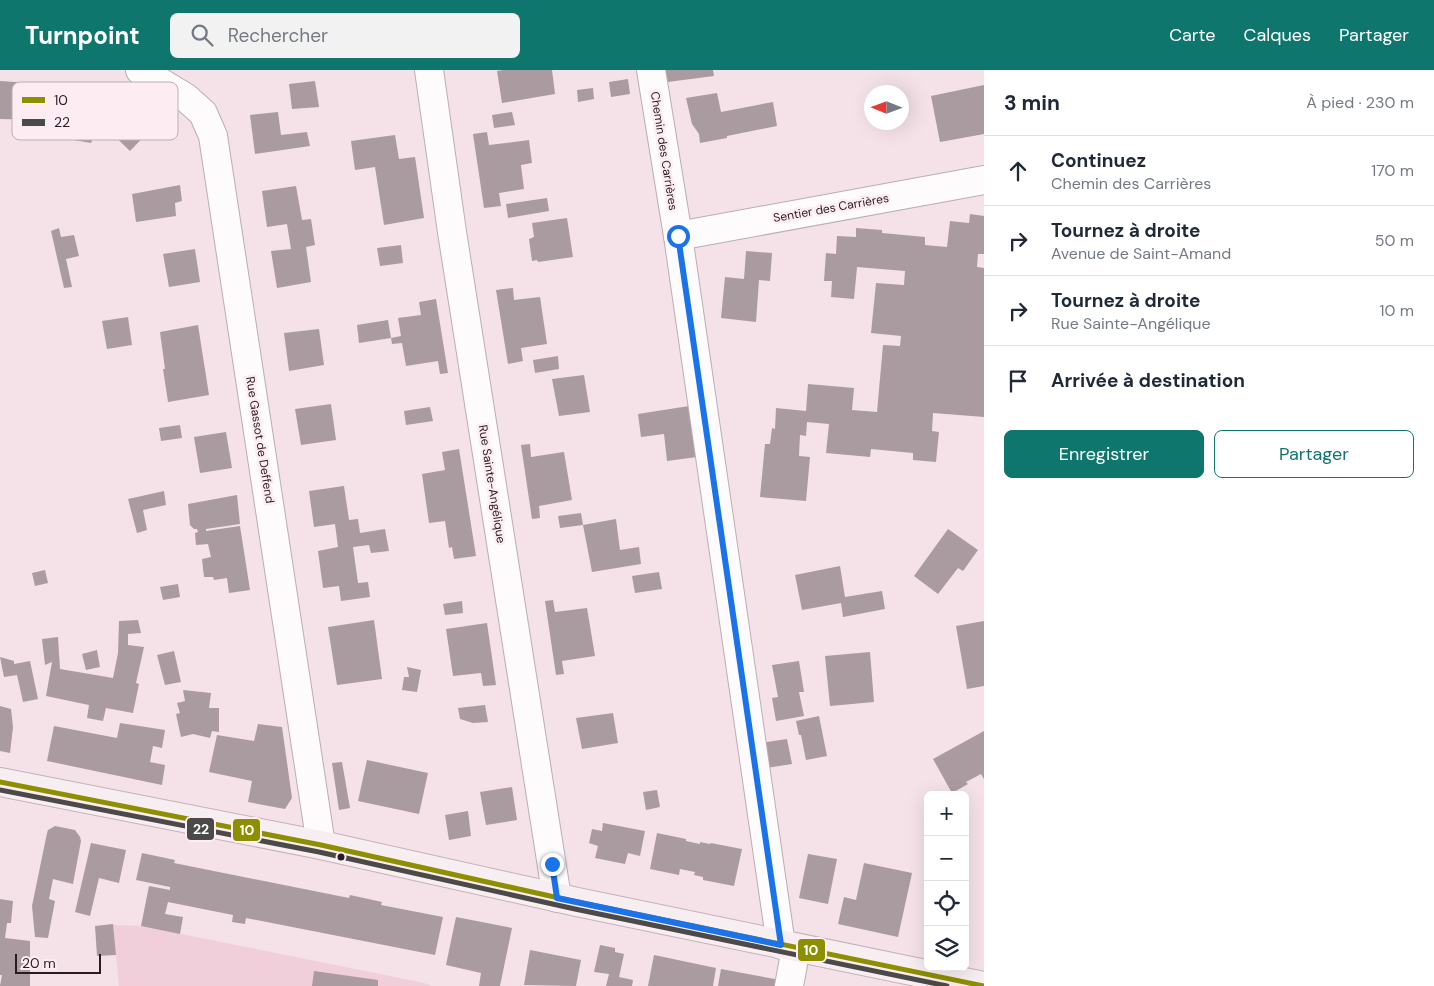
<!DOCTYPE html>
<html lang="fr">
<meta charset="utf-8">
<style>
body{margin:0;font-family:"DM Sans",sans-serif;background:#f2f2f3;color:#1f2937}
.controls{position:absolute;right:15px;bottom:15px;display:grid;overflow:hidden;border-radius:8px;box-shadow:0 5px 20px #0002}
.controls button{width:45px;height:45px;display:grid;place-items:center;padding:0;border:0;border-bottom:1px solid #e0e1e3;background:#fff;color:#1f2937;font:25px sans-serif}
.compass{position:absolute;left:864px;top:15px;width:45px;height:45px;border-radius:50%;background:#fff;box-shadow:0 5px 20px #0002;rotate:271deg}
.scale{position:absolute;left:15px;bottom:12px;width:86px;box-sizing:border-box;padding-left:5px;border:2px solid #291c21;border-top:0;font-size:14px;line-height:18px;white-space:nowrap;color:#291c21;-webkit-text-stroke:4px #fdedf2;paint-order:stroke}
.stop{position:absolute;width:15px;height:15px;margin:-11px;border:4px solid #1a73e8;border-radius:50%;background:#fff}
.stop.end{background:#1a73e8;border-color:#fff;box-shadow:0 1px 5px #0008}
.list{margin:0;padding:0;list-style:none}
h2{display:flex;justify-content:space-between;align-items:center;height:65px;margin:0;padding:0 20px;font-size:21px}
h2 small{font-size:16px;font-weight:400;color:#747a83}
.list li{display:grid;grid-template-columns:32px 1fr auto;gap:15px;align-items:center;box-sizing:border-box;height:70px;padding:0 20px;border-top:1px solid #e0e1e3}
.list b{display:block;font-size:19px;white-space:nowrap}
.list p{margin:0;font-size:16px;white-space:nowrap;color:#747a83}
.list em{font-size:16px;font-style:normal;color:#747a83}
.actions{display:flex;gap:10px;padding:15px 20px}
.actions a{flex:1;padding:11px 0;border:1px solid #0f766e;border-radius:8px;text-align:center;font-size:18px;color:#0f766e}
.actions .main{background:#0f766e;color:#fff}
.icon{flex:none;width:28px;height:28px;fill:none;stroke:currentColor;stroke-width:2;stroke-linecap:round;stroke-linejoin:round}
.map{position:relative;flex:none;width:984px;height:916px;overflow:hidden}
header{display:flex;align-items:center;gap:30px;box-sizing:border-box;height:70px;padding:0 25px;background:#0f766e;color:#fff}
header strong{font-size:24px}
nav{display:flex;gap:28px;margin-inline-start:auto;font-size:18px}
.search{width:350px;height:45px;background:#f2f2f3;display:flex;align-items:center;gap:12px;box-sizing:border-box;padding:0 18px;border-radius:8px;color:#747a83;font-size:19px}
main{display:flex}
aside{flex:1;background:#fff}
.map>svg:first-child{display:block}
</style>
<header>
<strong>Turnpoint</strong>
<div class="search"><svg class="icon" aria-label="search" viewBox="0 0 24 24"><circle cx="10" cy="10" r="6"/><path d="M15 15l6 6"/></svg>Rechercher</div>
<nav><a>Carte</a><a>Calques</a><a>Partager</a></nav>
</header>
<main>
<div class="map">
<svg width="984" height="916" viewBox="0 0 984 916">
<rect width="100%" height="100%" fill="#f4e2e8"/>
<path fill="#f0cfda" d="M 113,855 L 141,856 L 162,860 L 424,913 L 432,916 L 119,916 Z"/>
<g fill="#aa9ba0">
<path d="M 503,0 L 552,0 L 555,24 L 502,33 L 497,1 Z"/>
<path d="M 659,0 L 713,0 L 714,6 L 660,13 Z"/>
<path d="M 628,9 L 630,24 L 611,27 L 609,12 Z"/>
<path d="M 0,11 L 44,14 L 42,50 L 0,49 Z"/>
<path d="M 315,11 L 319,37 L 292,39 L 289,14 Z"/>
<path d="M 984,15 L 984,64 L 940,72 L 931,26 Z"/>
<path d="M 79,17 L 112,21 L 91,73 L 57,67 L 64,19 L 78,21 Z"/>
<path d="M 593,18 L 594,29 L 578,32 L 577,20 Z"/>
<path d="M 717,23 L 721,42 L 773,32 L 777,56 L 727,66 L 727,68 L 700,73 L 699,64 L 692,54 L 686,28 Z"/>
<path d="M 124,27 L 155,55 L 130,81 L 101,53 Z"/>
<path d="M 278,42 L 281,65 L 307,62 L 310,76 L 255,84 L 250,45 Z"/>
<path d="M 512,42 L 515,55 L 494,58 L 492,45 Z"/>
<path d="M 487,62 L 489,75 L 529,70 L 532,93 L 521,95 L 524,119 L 499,123 L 501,136 L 484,138 L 473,64 Z"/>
<path d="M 395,65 L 399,89 L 415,87 L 424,148 L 384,155 L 375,97 L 355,100 L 351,71 Z"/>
<path d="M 180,115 L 182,131 L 175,133 L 176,146 L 136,152 L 132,124 Z"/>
<path d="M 296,116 L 302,150 L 311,149 L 315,175 L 306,177 L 311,212 L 277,218 L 271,181 L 291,179 L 287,154 L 267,157 L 262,121 Z"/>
<path d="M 547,128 L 549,141 L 508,148 L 506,134 Z"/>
<path d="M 970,144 L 984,146 L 984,184 L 978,184 L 977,197 L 984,198 L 984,347 L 933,343 L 932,361 L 939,362 L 936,392 L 913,390 L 913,383 L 871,379 L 870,387 L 826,383 L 829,354 L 807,352 L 806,366 L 800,365 L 799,386 L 810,387 L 806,431 L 760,427 L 765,374 L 770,374 L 772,358 L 775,359 L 776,338 L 806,341 L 808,314 L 854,318 L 852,340 L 877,342 L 883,275 L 900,276 L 901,266 L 871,263 L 876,213 L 904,215 L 905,201 L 857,197 L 854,229 L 831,227 L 832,211 L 824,211 L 826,183 L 836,184 L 837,166 L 856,167 L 856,158 L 882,160 L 882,163 L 925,167 L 925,175 L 947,177 L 950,151 L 969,153 Z"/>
<path d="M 567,148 L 573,187 L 538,192 L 537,190 L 532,191 L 529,169 L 534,167 L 532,153 Z"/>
<path d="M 59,158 L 61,167 L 74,165 L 79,186 L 66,189 L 72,217 L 64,218 L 51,161 Z"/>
<path d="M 401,175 L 403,193 L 380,196 L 377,178 Z"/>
<path d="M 195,179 L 200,212 L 169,217 L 163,184 Z"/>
<path d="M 746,181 L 772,183 L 770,211 L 759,210 L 756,252 L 721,248 L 725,207 L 744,209 Z"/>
<path d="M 513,218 L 514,230 L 540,227 L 547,274 L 521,278 L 523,291 L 508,294 L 496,220 Z"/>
<path d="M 436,229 L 448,303 L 440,304 L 438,291 L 406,296 L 402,273 L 392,274 L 391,268 L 401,266 L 398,248 L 421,245 L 419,232 Z"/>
<path d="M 128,247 L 132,275 L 107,279 L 102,251 Z"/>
<path d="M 388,250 L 391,268 L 359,273 L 357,255 Z"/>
<path d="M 198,255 L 209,325 L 168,332 L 163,299 L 165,299 L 160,262 Z"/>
<path d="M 319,259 L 324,295 L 289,301 L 284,263 Z"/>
<path d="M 558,286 L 559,299 L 535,303 L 533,290 Z"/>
<path d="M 584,305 L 590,342 L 559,346 L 552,309 Z"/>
<path d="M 331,334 L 336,370 L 301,375 L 295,339 Z"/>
<path d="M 689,336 L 697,387 L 667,391 L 664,364 L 641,367 L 638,344 Z"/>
<path d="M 430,337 L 433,351 L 406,355 L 404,341 Z"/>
<path d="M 180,355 L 182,368 L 161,371 L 159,358 Z"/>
<path d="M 226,362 L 232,398 L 200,403 L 194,367 Z"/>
<path d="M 530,374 L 531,387 L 564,382 L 572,430 L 539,436 L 540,448 L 532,449 L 521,375 Z"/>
<path d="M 459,379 L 476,486 L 454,489 L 452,477 L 449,478 L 445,451 L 429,453 L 422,404 L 445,400 L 442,382 Z"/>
<path d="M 344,416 L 349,450 L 358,449 L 360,463 L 385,459 L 389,481 L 371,483 L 369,475 L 353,477 L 358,513 L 368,512 L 370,527 L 341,531 L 339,516 L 323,518 L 318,481 L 338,477 L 335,454 L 314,457 L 309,421 Z"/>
<path d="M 164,421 L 166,435 L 143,440 L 147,460 L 137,463 L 128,429 Z"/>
<path d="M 237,425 L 240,454 L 206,459 L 206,461 L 240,456 L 250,520 L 229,523 L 227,508 L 214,510 L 213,507 L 204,507 L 202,489 L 211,487 L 208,474 L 196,475 L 195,463 L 198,462 L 197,459 L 194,459 L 190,455 L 188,434 Z"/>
<path d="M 581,443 L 583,455 L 560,458 L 558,446 Z"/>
<path d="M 616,449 L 620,480 L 639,477 L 641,494 L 592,502 L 583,455 Z"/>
<path d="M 948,459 L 978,480 L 963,501 L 958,498 L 938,524 L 914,506 Z"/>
<path d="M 840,496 L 845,527 L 882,521 L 885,539 L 843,547 L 841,533 L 802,540 L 795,505 Z"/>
<path d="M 45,500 L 48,513 L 35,516 L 32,503 Z"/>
<path d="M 659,502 L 662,519 L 635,523 L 632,506 Z"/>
<path d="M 178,514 L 180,527 L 163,530 L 160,517 Z"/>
<path d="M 553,530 L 555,542 L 587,538 L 595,586 L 562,591 L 564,604 L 556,605 L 545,531 Z"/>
<path d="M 462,531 L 463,543 L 445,545 L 443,534 Z"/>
<path d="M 138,550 L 141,563 L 128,564 L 128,575 L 144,577 L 136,613 L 139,614 L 133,643 L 106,638 L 103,651 L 87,648 L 89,635 L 46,626 L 52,592 L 45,595 L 42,569 L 58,567 L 60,599 L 113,608 L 118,583 L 119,551 Z"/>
<path d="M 374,550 L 382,609 L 337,615 L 328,557 Z"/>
<path d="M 984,551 L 984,616 L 967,619 L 956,556 Z"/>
<path d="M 487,553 L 496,615 L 483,616 L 481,603 L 453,606 L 446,559 Z"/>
<path d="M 97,580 L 100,597 L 86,600 L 82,584 Z"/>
<path d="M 174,581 L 181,612 L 165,615 L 157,585 Z"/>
<path d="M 870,582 L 874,632 L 830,636 L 825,586 Z"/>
<path d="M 0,587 L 14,591 L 14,594 L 30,591 L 38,629 L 23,632 L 17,605 L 4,607 Z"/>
<path d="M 799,591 L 804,622 L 799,622 L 804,646 L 776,651 L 772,628 L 778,627 L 772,595 Z"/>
<path d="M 407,597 L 421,600 L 417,622 L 402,620 L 404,607 L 409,607 Z"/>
<path d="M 183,620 L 211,623 L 209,638 L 219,638 L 219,662 L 212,661 L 210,668 L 193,664 L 181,667 L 176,644 L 180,643 L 177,633 L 185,631 Z"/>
<path d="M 485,635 L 488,652 L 473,653 L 460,649 L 458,638 Z"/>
<path d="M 0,636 L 11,639 L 13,657 L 10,683 L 0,681 Z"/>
<path d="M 613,643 L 618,673 L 582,679 L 576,648 Z"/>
<path d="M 819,646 L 827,686 L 806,690 L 801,665 L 799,665 L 796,651 Z"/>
<path d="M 120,653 L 165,660 L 162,678 L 153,676 L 150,692 L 165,695 L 162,715 L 47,691 L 54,656 L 117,668 Z"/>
<path d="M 258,654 L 282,657 L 292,728 L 285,739 L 248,732 L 252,711 L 209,702 L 217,665 L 254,671 Z"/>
<path d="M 984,661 L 984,709 L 981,704 L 966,712 L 968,714 L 952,723 L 933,689 Z"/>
<path d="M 787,669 L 792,694 L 766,698 L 761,673 Z"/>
<path d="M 367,690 L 428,703 L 419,744 L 358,731 Z"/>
<path d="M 342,692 L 350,738 L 339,740 L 332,693 Z"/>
<path d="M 512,717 L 517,750 L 486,755 L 480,722 Z"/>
<path d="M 657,720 L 660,737 L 646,740 L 643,722 Z"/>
<path d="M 468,741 L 471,766 L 449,770 L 445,745 Z"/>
<path d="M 603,753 L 645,761 L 640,786 L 628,783 L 625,794 L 595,788 L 598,776 L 589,773 L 592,759 L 602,761 Z"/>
<path d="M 55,756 L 75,760 L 80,767 L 81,771 L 73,814 L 53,809 L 49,829 L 55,831 L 48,868 L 35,867 L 32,836 L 47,763 L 48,760 Z"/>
<path d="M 657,763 L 686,769 L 686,771 L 700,774 L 700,772 L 710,774 L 711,773 L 742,779 L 734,816 L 703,810 L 703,807 L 694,805 L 695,802 L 680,799 L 679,805 L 650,799 Z"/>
<path d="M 91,773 L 126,780 L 119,813 L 99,808 L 90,846 L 75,842 Z"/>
<path d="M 142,783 L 175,790 L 174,793 L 349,828 L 350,825 L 382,832 L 381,835 L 443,847 L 435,885 L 246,848 L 245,854 L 232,852 L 233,845 L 168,832 L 165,844 L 183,847 L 180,864 L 141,856 L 149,816 L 170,820 L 170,817 L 136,810 Z"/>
<path d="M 808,784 L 837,789 L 828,834 L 799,828 Z"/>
<path d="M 864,793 L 912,803 L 898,867 L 838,854 L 844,827 L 856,830 Z"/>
<path d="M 0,829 L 13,831 L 11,853 L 7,853 L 5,868 L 30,871 L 30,916 L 0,916 L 2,905 L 0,905 Z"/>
<path d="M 456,847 L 512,858 L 500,916 L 479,916 L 481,903 L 446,895 Z"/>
<path d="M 113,854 L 116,885 L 97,886 L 95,856 Z"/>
<path d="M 600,875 L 615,878 L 615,882 L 624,884 L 619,907 L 633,910 L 632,916 L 606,916 L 609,904 L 594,902 Z"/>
<path d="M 530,880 L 581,890 L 576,916 L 524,915 Z"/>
<path d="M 654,885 L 716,898 L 713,916 L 648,916 Z"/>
<path d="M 721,899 L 780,910 L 779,916 L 718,916 Z"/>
<path d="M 314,901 L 378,910 L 378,916 L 312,916 Z"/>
</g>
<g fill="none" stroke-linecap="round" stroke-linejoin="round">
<defs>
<g id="street">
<path d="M 140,0 L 185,27 L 203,43 L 213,66 L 321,775"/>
<path d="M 429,0 L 452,162 L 557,828"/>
<path d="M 651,0 L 678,166 L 781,875"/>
<path d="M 678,166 L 984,110"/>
<path d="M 789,916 L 796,878"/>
</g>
<path id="primary" d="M 0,712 L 321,775 L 577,832 L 984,916"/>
</defs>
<use href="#street" stroke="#bcadb2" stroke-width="30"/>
<use href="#primary" stroke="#c5b2b9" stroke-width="30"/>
<use href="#street" stroke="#fdfbfc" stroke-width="28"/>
<use href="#primary" stroke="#f7eef1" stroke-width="28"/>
<defs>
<path id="bus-1" d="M 0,712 L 321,775 L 577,832 L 984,916"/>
<path id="bus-2" d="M 0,720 L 319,782 L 575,839 L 947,916"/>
</defs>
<use href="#bus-1" stroke="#fdedf2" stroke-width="9"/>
<use href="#bus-2" stroke="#fdedf2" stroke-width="9"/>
<use href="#bus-1" stroke="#8b8f00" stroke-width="5"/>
<use href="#bus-2" stroke="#4a4a49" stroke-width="5"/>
</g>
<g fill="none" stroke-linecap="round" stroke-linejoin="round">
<path stroke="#1a73e8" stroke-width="6" d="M 552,794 L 557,828 L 781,875 L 678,166"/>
</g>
<circle fill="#291c21" stroke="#fdedf2" stroke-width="2" cx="341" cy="787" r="4.5"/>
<g text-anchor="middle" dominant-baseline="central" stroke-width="5" stroke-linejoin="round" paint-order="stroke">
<g font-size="12" fill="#291c21" stroke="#fdedf2">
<text transform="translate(664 81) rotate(81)">Chemin des Carrières</text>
<text transform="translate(831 138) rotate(-10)">Sentier des Carrières</text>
<text transform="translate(260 370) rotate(81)">Rue Gassot de Deffend</text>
<text transform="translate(492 414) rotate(81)">Rue Sainte-Angélique</text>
</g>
</g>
<rect x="12" y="12" width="166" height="58" rx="8" fill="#fdedf2" stroke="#bdaeb3" stroke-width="1"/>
<rect x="22" y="27" width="23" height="6" fill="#8b8f00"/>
<rect x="22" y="49" width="23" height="7" fill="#4a4a49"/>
<g font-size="14" fill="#291c21">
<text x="54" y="35">10</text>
<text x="54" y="57">22</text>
</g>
<g stroke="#fdedf2" stroke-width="2">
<rect x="186" y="747" width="29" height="24" rx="5" fill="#4a4a49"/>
<rect x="232" y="748" width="29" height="24" rx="5" fill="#8b8f00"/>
<rect x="797" y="868" width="29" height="24" rx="5" fill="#8b8f00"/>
</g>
<g font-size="14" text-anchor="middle" font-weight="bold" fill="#fff">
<text x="201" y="764">22</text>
<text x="247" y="765">10</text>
<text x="811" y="885">10</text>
</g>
</svg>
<div class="controls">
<button>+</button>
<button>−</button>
<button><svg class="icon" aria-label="locate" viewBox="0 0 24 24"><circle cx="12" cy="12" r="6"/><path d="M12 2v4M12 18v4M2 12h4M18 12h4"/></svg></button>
<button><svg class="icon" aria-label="layers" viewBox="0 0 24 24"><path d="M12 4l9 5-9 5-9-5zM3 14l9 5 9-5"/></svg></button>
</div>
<svg class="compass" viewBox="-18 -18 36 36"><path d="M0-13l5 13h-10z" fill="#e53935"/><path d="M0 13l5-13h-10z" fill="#747a83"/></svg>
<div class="scale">20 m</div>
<div class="stop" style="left:678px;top:166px"></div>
<div class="stop end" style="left:552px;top:794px"></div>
</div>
<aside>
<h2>3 min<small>À pied · 230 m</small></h2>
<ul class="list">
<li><svg class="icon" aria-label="ahead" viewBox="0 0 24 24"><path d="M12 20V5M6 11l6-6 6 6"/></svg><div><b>Continuez</b><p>Chemin des Carrières</p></div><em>170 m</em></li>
<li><svg class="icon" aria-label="right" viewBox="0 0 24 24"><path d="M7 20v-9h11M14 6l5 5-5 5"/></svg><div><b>Tournez à droite</b><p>Avenue de Saint-Amand</p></div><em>50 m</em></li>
<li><svg class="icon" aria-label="right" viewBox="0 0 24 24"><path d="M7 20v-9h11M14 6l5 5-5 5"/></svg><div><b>Tournez à droite</b><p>Rue Sainte-Angélique</p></div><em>10 m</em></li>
<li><svg class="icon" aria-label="arrive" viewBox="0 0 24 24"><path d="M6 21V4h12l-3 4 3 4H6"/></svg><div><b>Arrivée à destination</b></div></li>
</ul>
<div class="actions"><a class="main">Enregistrer</a><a>Partager</a></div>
</aside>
</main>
